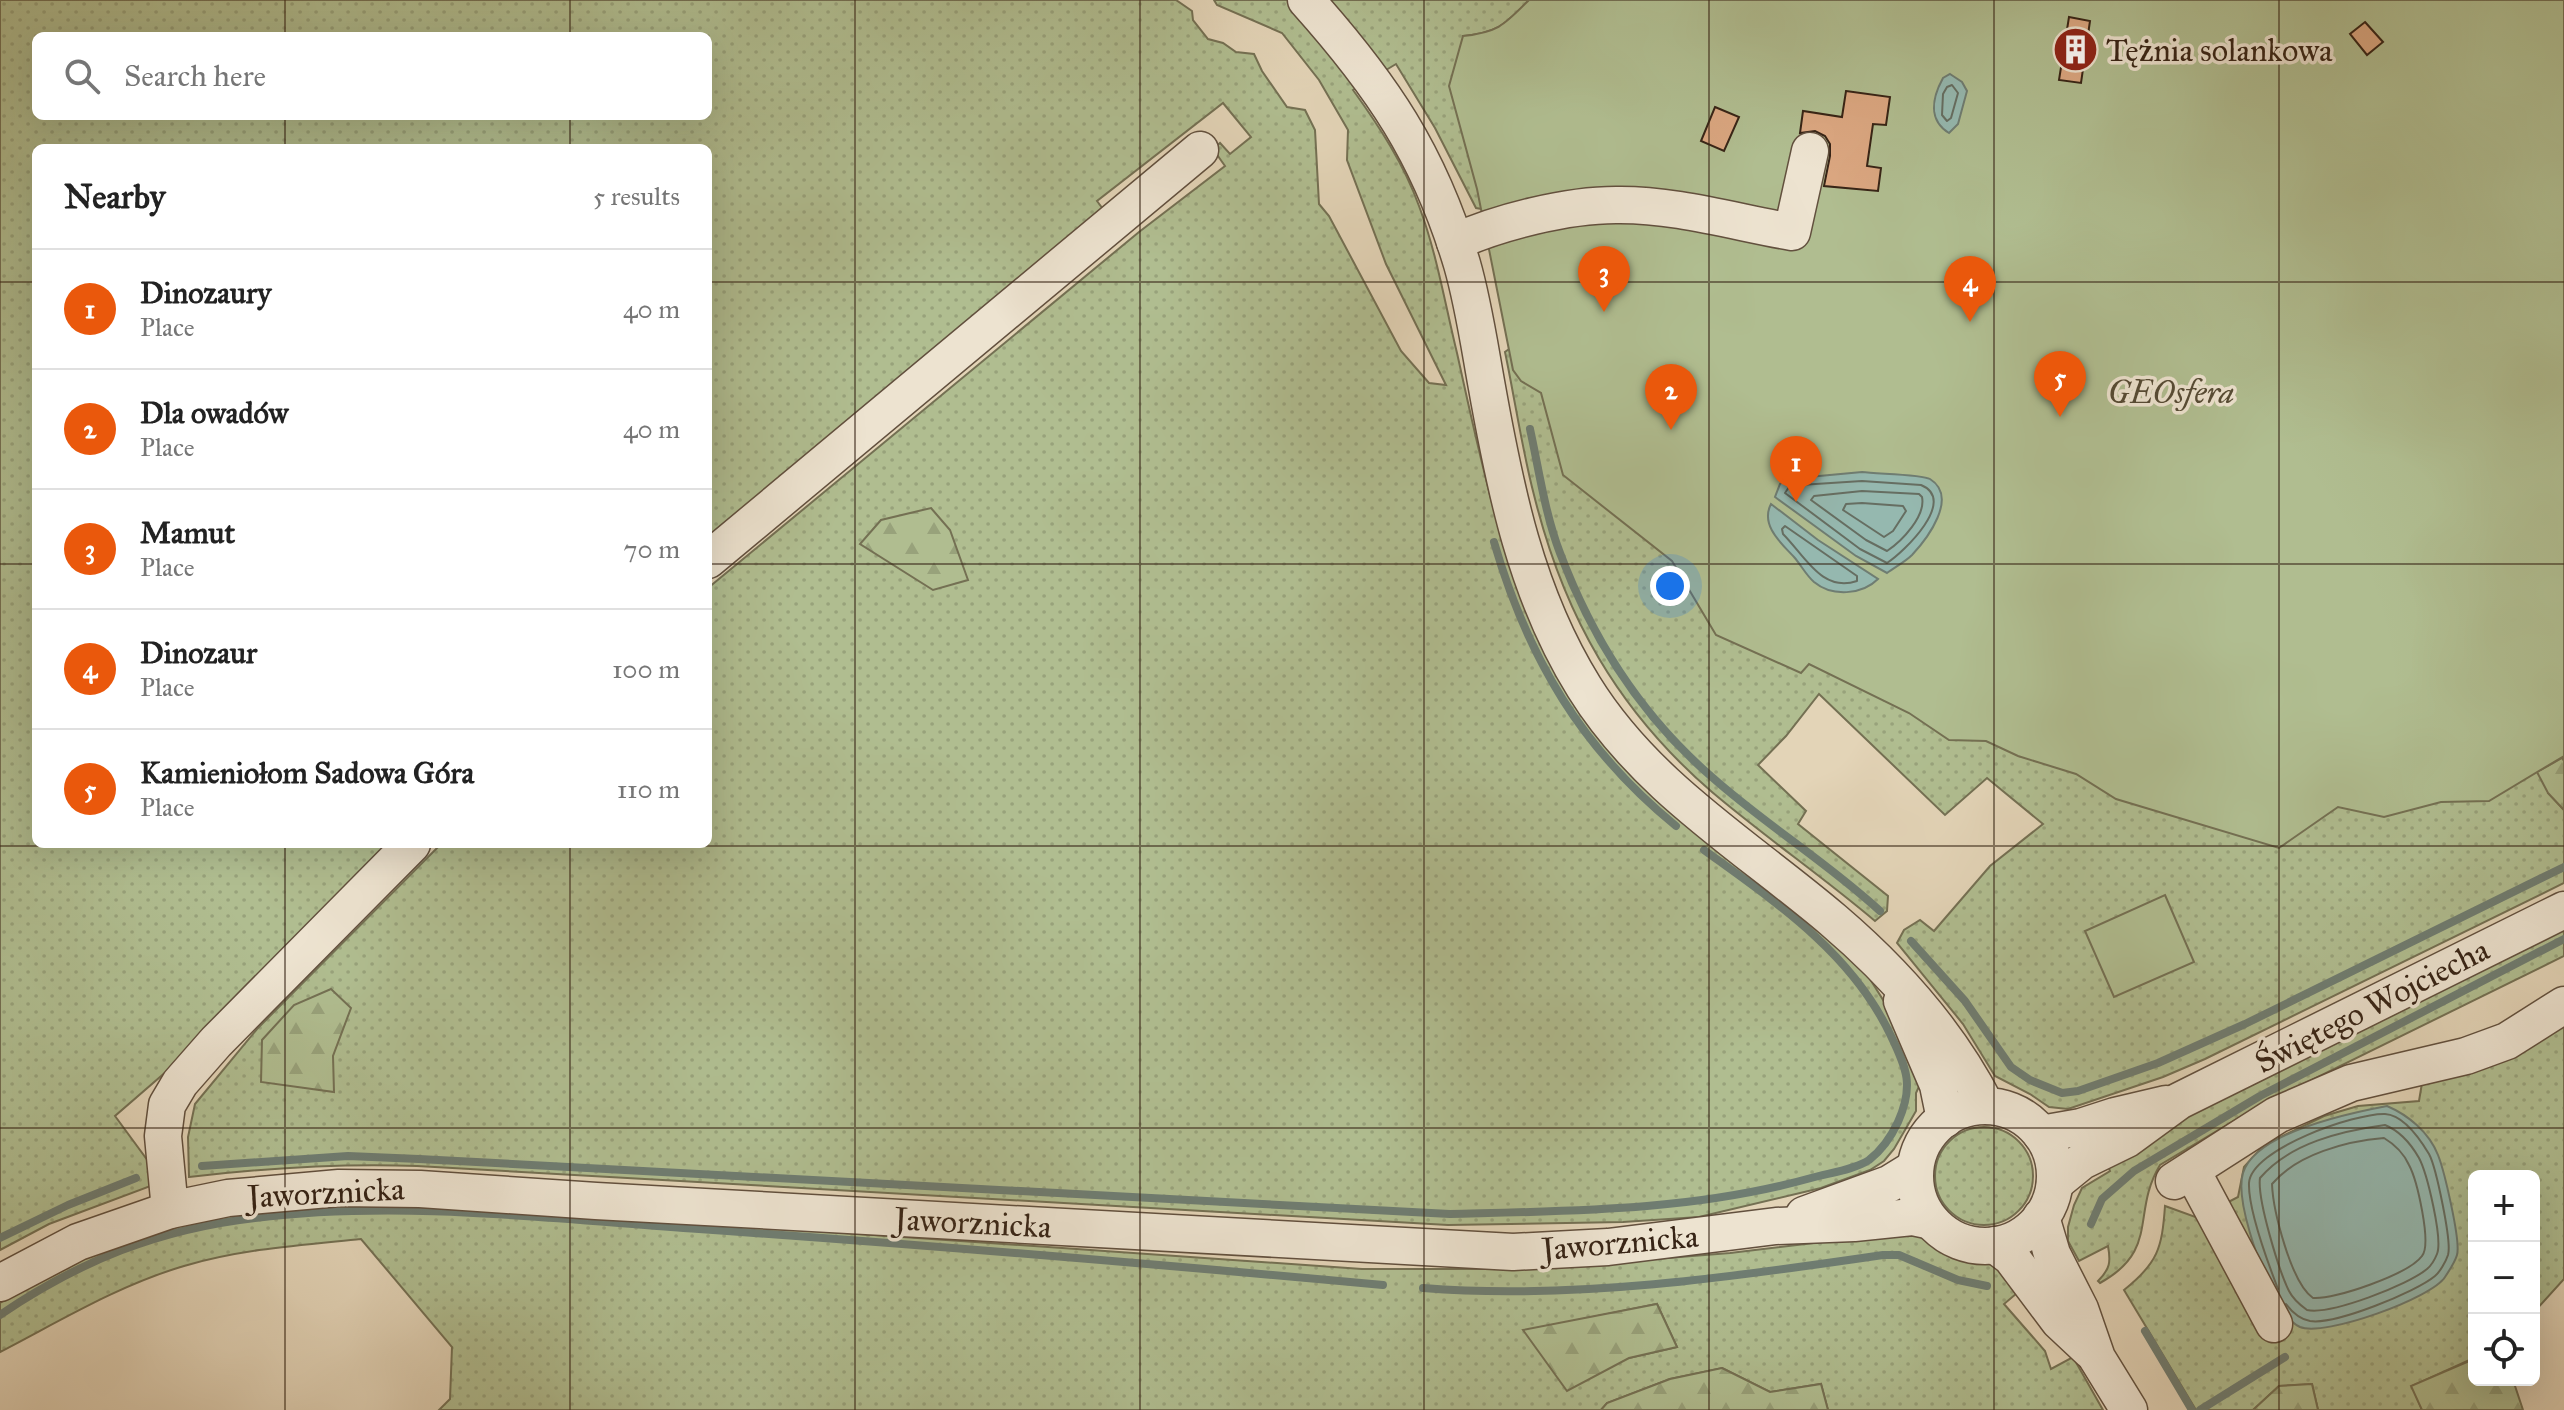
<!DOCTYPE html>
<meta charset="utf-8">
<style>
body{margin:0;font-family:"IM FELL Great Primer",serif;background:#f6f6f6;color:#222}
.controls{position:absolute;right:24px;bottom:24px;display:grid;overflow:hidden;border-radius:12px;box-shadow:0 8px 32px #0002}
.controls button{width:72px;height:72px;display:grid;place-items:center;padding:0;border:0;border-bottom:2px solid #e0e0e0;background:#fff;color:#222;font:40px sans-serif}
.you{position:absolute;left:1670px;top:586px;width:28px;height:28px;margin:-20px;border:6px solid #fff;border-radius:50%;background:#1a73e8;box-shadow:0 0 0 12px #1a73e833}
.badge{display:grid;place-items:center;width:52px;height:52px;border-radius:50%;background:#ea580c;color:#fff;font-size:26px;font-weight:700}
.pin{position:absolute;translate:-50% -66px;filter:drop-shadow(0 2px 4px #0008)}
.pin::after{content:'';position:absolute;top:42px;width:28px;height:24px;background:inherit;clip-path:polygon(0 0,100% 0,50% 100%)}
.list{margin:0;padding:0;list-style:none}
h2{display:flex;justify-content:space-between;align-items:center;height:104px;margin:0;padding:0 32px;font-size:34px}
h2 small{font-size:26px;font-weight:400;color:#767676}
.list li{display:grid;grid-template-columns:52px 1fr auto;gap:24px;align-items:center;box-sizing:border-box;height:120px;padding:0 32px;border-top:2px solid #e0e0e0}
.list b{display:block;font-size:30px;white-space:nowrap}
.list p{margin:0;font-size:26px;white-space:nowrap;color:#767676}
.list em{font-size:26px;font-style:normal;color:#767676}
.icon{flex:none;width:44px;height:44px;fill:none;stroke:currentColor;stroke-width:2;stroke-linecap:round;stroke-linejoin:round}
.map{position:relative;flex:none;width:2564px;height:1410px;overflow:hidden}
.search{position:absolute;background:#fff;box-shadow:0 8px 32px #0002;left:32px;top:32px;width:680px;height:88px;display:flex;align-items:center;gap:20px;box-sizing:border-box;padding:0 28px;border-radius:12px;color:#767676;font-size:30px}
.panel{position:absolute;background:#fff;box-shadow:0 8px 32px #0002;left:32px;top:144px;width:680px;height:704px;border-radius:12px}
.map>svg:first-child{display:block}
</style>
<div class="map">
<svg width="2564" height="1410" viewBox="0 0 2564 1410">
<defs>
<pattern id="grass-dots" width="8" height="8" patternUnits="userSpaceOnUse" patternTransform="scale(2)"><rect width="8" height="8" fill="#b0bd90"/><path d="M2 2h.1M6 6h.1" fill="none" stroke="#98a27b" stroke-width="1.8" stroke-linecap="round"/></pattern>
<pattern id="forest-firs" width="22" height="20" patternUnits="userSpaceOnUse" patternTransform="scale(2)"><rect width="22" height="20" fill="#b0bd90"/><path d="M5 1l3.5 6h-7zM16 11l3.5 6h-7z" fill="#98a27b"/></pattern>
</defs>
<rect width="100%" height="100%" fill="#e3d4b7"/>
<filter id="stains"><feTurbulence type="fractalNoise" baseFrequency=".0025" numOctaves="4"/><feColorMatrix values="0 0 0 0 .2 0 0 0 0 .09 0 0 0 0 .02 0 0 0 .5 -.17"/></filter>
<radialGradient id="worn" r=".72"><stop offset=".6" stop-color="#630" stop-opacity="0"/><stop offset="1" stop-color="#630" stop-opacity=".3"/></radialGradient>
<g fill="url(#grass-dots)" stroke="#747053" stroke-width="2" fill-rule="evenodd">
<path d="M 0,0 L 1176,0 L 1192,11 L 1193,20 L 1208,39 L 1223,43 L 1236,52 L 1254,54 L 1262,71 L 1287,107 L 1305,110 L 1315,130 L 1319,204 L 1329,216 L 1401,351 L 1429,383 L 1446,385 L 1386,264 L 1347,160 L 1348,130 L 1319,80 L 1282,33 L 1217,5 L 1214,0 L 1529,0 C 1504,25 1499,32 1463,36 L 1488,210 L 1476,208 L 1435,128 L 1396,64 L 1353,90 C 1379,126 1404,164 1419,206 C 1437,254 1445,304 1457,353 C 1479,452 1499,552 1542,644 L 1804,914 L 1863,968 L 1890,1011 L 1922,1080 L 1916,1093 L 1916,1111 L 1894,1149 L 1884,1161 L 1870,1170 L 1821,1188 L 1699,1217 L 1623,1222 L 1448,1225 L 417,1166 C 340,1163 266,1168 189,1177 L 188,1137 L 195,1104 L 257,1029 L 441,844 L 708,844 L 708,588 L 1139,232 L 1225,166 L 1213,149 L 1220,143 L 1230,154 L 1251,137 L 1223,103 L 1097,201 L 1106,213 L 708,547 L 708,148 L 36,148 L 36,844 L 398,844 L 197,1045 L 115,1116 L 148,1161 L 156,1184 L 49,1224 L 0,1250 ZM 36,36 L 708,36 L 708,116 L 36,116 Z"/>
<path d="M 1509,349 L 1520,362 L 2564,725 L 2564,761 L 2562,758 L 2548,793 L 2564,810 L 2564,883 L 2205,1059 L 2163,1077 L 2068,1109 L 2049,1107 L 2030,1094 L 1995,1076 L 1963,1024 L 1897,943 L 1904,930 L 1920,920 L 1934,931 L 1990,866 L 2043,824 L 1987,778 L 1945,815 L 1819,694 L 1786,736 L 1758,765 L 1806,811 L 1798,824 L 1888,896 L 1887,911 L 1875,921 C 1822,876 1765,837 1712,792 C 1618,711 1564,616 1534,495 C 1522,449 1515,400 1505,352 Z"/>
<path d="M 2564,926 L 2564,956 L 2259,1106 L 2160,1165 C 2131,1213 2160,1250 2100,1283 L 2098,1281 C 2110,1269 2111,1262 2108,1246 L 2079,1261 L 2068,1241 L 2068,1227 L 2074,1205 L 2082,1188 L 2110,1171 L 2105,1158 Z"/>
<path d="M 2564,1024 L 2564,1279 L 2534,1312 L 2534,1176 L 2474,1176 L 2474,1358 L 2412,1386 L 2422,1410 L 2318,1410 L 2312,1384 L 2279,1386 L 2253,1410 L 2196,1410 L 2124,1290 C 2158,1263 2162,1248 2165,1206 L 2198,1218 L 2238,1197 L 2244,1167 L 2264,1145 L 2324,1116 L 2358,1106 L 2419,1101 L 2422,1083 Z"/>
<circle cx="1984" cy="1176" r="49"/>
<path d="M 317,1204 L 445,1205 L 1362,1269 L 1497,1269 L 1617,1262 L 1730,1253 L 1856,1238 L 1912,1227 L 1930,1235 L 1958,1256 L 1996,1264 L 2023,1288 L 2004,1304 L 2045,1351 L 2051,1369 L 2073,1357 L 2103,1410 L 1828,1410 L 1821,1384 L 1770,1392 L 1722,1368 L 1670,1379 L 1607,1403 L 1601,1410 L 439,1410 L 450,1399 L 452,1347 L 361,1239 C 302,1245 241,1249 184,1266 C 119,1285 60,1321 0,1352 L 0,1303 L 54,1270 L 172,1225 L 246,1210 ZM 1657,1304 L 1677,1347 L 1629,1358 L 1524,1331 Z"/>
</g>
<g fill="url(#forest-firs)" stroke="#747053" stroke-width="2">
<path d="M 931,508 L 950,530 L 968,580 L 933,590 L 860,544 L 881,520 Z"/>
<path d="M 2562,758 L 2564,761 L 2564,810 L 2548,793 L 2537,772 Z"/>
<path d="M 331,989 L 351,1008 L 333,1056 L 334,1092 L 261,1082 L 262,1040 L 294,1005 Z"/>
<path d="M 1657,1304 L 1677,1347 L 1629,1358 L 1567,1391 L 1523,1330 Z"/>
<path d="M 2474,1359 L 2474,1380 L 2513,1380 L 2523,1410 L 2422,1410 L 2411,1386 Z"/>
<path d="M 1722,1368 L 1770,1392 L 1821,1384 L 1828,1410 L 1601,1410 L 1607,1403 L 1670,1379 Z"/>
<path d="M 2312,1384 L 2318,1410 L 2253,1410 L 2279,1386 Z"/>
</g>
<g fill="#b0bd90" stroke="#747053" stroke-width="2">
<path d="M 1529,0 L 2564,0 L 2564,756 L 2489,801 L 2441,802 L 2384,817 L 2338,807 L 2279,848 L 2116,799 L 2076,774 L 2018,756 L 1986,741 L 1949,740 L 1909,713 L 1809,664 L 1801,673 L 1716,635 L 1672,561 L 1563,475 L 1541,393 L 1521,381 L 1513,370 L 1477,189 L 1449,86 L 1463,36 C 1499,32 1504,25 1529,0 Z"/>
<path d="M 2165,895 L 2194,962 L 2114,997 L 2085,931 Z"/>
</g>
<g fill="#95b8af" stroke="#6f7d72" stroke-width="2">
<path d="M 1950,74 L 1962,82 L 1967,91 L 1958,124 L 1949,133 C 1928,120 1932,98 1943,78 Z"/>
<path d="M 1862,472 C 1876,474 1922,474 1930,479 C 1959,497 1927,539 1912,555 C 1905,562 1895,567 1887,573 L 1856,556 L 1775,497 L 1780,484 L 1787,479 Z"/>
<path d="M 1771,504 L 1818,540 L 1878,579 C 1862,595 1832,597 1814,582 C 1806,575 1801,565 1794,557 C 1781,543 1760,525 1771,504 Z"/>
<path d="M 2387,1106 C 2408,1115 2429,1132 2438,1155 C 2444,1170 2461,1241 2457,1255 C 2455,1262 2449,1271 2445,1277 C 2432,1298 2325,1337 2300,1327 C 2285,1320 2279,1303 2272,1289 C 2259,1265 2235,1199 2243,1173 C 2256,1132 2350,1113 2387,1106 Z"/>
</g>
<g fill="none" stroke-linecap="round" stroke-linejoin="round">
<g stroke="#666e62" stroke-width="2">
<path d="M 1952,85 L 1958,93 L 1951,118 L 1947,121 L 1942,115 L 1943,94 L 1947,87 Z"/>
<path d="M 1862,481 L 1921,485 C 1958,500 1904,552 1887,563 L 1860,549 L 1785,493 L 1789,487 L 1800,485 Z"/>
<path d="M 1862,491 L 1919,494 L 1922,497 C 1926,516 1902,541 1887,551 L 1866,540 L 1811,500 L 1814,496 Z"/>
<path d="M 1862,503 L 1903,506 L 1906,511 L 1893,531 L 1884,537 L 1843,510 L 1846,504 Z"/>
<path d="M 1785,526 L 1857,576 L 1857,581 C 1822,593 1805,556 1783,534 L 1782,529 Z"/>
<path d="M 2385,1125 C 2400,1131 2411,1144 2419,1158 C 2427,1173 2443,1239 2437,1254 C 2435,1259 2432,1265 2427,1269 C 2408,1285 2331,1315 2307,1310 C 2300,1305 2293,1299 2289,1291 C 2279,1271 2257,1199 2260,1178 C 2290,1143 2341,1131 2385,1125 Z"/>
<path d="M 2384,1138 C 2394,1144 2404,1154 2409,1165 C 2417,1180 2432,1244 2422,1256 C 2409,1274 2334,1300 2313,1298 C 2291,1283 2273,1210 2272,1184 C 2297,1154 2347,1141 2384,1138 Z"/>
<path d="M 2278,1289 C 2268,1263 2248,1210 2249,1183 C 2251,1149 2355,1113 2385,1114 C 2403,1115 2420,1139 2429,1154 C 2436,1167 2452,1242 2448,1255 C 2446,1261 2440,1272 2435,1276 C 2416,1292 2335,1325 2310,1321 C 2300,1319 2292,1312 2286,1304"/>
</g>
<g stroke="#6f7d72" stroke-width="8">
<path d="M 1530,429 C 1539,470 1545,514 1560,553 C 1593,641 1642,717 1713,778 C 1766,825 1828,863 1880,911"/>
<path d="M 1494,542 C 1528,659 1582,749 1676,826"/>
<path d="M 1911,941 L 1965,1001 L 2011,1067 L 2030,1080 L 2062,1093 L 2078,1091 L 2158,1063 L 2245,1024 L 2564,867"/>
<path d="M 202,1166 L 348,1156 L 419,1159 L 1450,1214 C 1572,1211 1693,1211 1811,1178 C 1828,1173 1854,1170 1869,1160 C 1882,1150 1891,1137 1898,1122 C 1914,1086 1907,1069 1891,1036 C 1852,953 1777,903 1704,850"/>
<path d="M 2091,1224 L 2102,1199 L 2134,1171 L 2260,1096 L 2564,939"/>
<path d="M 0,1238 L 68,1205 L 136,1178"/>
<path d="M 1423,1288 C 1575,1300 1733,1277 1883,1255 L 1899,1255 L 1958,1280 L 1987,1286"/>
<path d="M 0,1315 C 79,1261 159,1229 255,1218 C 400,1200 553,1219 699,1229 C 927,1245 1155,1264 1383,1285"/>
<path d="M 2145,1331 L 2192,1410"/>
<path d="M 2200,1410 L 2285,1357"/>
</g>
</g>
<g fill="#dba781" stroke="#372416" stroke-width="2">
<path d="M 2069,17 L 2090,21 L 2081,83 L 2059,80 Z"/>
<path d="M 2365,22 L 2383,42 L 2367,55 L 2350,34 Z"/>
<path d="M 1846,91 L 1890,97 L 1886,125 L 1873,124 L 1867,166 L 1881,168 L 1878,191 L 1824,186 L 1830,156 L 1830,144 L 1825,136 L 1815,131 L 1800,133 L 1803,111 L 1842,117 Z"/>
<path d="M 1715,107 L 1739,117 L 1724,151 L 1701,141 Z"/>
</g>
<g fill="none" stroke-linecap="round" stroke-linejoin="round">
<defs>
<g id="minor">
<path d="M 1306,0 C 1382,85 1429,154 1462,264 C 1473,302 1479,343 1486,382 C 1505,489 1526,594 1584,687 C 1646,787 1746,846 1833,920 C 1894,972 1950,1035 1986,1106"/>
<path d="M 1455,242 C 1499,222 1567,205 1616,205 C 1674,204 1735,222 1792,232 L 1810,151"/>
<path d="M 708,560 L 1200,150"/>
<path d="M 1902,1001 L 1938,1085 L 1945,1119"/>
<circle cx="1985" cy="1176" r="70"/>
<path d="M 2041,1134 L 2081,1127 L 2115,1116 L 2166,1104"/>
<path d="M 2192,1171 L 2274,1324"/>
<path d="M 2174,1181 L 2277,1115 L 2351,1083 L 2466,1056 L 2507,1041 L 2564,1005"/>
<path d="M 2055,1183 L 2082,1161 L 2127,1139 L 2179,1101 L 2564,910"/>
<path d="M 170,1210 L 163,1136 L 167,1105 L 180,1083 L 216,1042 L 412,844"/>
<path d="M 1804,1215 L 1889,1184 L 1915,1168"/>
<path d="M 2041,1217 L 2052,1254 L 2080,1309 L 2097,1358 L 2129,1410"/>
<path d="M 1995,1245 L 2011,1257 L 2059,1321 L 2091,1351"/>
<path d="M 0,1283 L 78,1242 L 170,1210 L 228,1198 L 339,1188 L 420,1189 L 596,1201 L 1513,1252 L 1608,1247 L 1776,1226 L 1854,1223 L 1912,1217 L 1931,1221"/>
</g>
</defs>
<use href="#minor" stroke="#62503e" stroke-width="39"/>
<use href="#minor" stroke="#ede3d0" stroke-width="36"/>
</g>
<path fill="none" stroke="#372416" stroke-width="2" stroke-opacity="0.55" d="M 285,0 L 285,36M 570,0 L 570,36M 855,0 L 855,1410M 1140,0 L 1140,1410M 1424,0 L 1424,1410M 1709,0 L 1709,1410M 1994,0 L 1994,1410M 2279,0 L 2279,1410M 285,116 L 285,148M 570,116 L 570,148M 0,282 L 36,282M 708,282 L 2564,282M 0,564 L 36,564M 708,564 L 2564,564M 285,844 L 285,1410M 570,844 L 570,1410M 0,846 L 2564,846M 0,1128 L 2564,1128"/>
<defs>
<symbol id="building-disc" viewBox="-11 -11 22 22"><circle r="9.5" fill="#8f2418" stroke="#ede3d0"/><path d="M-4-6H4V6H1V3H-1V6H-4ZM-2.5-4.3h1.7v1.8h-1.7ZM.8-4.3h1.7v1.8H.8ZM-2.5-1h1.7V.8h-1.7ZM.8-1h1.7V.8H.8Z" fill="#fff"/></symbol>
</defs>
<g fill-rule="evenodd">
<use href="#building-disc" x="2050" y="24" width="51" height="51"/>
</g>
<g text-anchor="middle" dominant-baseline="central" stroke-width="7" stroke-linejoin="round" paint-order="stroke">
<g font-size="32" fill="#372416" stroke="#ede3d0" text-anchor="start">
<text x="2106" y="50">Tężnia solankowa</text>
</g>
<g font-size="32" font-style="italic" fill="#554a34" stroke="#ede3d0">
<text x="2171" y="392">GEOsfera</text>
</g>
<g font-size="32" fill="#372416" stroke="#ede3d0">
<text transform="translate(2372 1006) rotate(-27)">Świętego Wojciecha</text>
<text transform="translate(326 1193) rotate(-3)">Jaworznicka</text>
<text transform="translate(973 1223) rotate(3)">Jaworznicka</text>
<text transform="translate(1620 1243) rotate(-5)">Jaworznicka</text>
</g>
</g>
<rect width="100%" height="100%" filter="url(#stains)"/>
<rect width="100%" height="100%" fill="url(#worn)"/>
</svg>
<div class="controls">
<button>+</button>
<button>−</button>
<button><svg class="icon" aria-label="locate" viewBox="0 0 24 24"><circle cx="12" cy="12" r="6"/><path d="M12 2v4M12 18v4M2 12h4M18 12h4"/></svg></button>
</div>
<div class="you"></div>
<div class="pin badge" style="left:1796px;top:502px">1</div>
<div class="pin badge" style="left:1671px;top:430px">2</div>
<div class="pin badge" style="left:1604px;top:312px">3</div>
<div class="pin badge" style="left:1970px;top:322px">4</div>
<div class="pin badge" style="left:2060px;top:417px">5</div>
<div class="search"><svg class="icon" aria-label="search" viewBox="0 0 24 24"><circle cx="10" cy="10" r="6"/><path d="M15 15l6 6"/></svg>Search here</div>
<section class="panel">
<h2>Nearby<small>5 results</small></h2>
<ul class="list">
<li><span class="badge">1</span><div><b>Dinozaury</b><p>Place</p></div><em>40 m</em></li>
<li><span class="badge">2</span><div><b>Dla owadów</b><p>Place</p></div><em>40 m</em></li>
<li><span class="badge">3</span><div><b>Mamut</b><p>Place</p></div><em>70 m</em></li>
<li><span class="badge">4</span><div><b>Dinozaur</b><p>Place</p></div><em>100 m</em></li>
<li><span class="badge">5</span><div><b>Kamieniołom Sadowa Góra</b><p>Place</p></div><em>110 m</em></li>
</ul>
</section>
</div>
